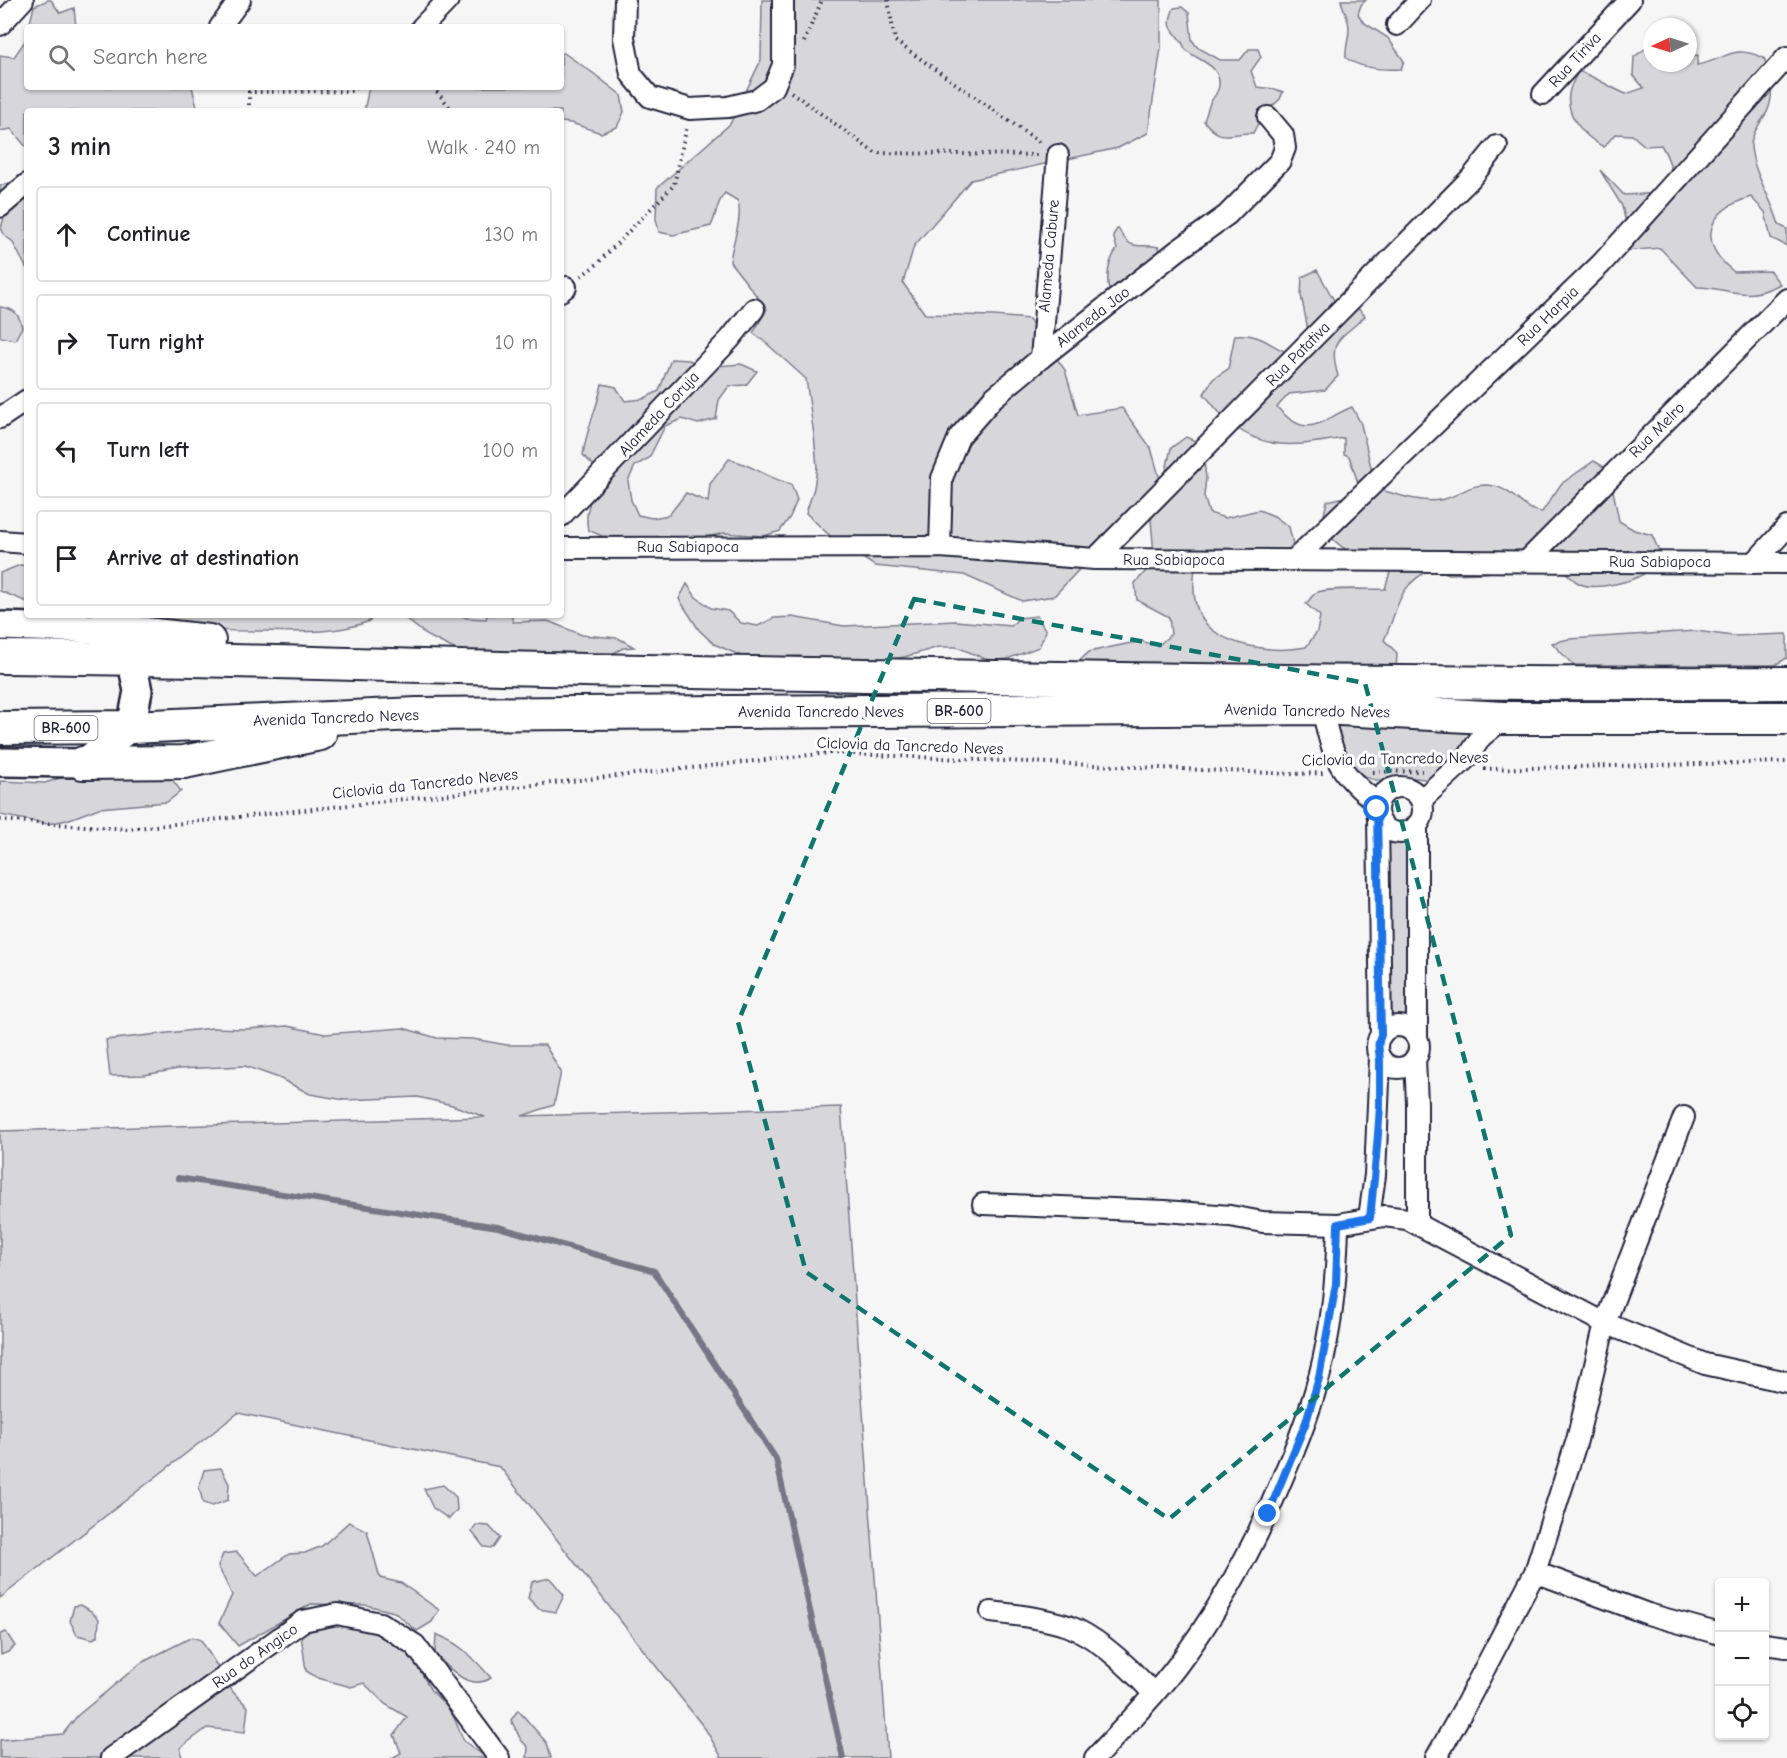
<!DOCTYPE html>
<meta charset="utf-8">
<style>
body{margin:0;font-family:"Comic Neue",sans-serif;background:#f2f2f2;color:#202124}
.controls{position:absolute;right:18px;bottom:18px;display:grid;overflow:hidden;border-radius:6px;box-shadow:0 2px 4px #0004}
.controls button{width:54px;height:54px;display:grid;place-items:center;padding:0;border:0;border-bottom:2px solid #e0e0e0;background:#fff;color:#202124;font:30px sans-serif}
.compass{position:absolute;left:1643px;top:18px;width:54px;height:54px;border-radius:50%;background:#fff;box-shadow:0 2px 4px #0004;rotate:266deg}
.stop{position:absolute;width:18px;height:18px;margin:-14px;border:4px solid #1a73e8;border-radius:50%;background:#fff}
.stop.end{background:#1a73e8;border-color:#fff;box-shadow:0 2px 6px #0008}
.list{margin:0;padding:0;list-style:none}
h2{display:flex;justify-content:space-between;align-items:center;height:78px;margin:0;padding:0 24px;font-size:26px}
h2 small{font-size:20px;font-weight:400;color:#757577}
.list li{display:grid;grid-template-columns:39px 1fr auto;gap:18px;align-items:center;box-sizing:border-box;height:96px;margin:0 12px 12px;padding:0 12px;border:2px solid #e0e0e0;border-radius:6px}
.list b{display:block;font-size:22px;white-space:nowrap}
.list em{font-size:20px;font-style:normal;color:#757577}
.icon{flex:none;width:33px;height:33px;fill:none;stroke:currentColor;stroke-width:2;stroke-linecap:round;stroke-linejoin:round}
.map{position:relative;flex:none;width:1787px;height:1758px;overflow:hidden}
.search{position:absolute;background:#fff;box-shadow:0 2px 4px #0004;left:24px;top:24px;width:540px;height:66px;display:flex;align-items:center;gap:15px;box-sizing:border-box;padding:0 21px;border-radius:6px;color:#757577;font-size:22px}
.panel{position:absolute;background:#fff;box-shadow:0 2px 4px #0004;left:24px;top:108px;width:540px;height:510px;border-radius:6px}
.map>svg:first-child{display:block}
</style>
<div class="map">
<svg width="1787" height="1758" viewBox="0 0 1787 1758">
<rect width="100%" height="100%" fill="#f6f6f7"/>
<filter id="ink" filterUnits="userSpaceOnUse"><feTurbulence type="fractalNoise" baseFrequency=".0167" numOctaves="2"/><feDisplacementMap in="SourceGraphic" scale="12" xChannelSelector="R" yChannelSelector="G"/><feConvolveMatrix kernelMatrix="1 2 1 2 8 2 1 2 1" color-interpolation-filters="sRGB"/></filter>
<g filter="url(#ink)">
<g fill="#d7d7db" stroke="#7c7c8b" stroke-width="1.5">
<path d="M 48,0 L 51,0 L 60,13 L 74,8 L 76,27 L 29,27 L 34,6 Z"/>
<path d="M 762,0 L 1161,0 L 1161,48 L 1148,133 L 1118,148 L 971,180 L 914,246 L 903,283 L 925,314 L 994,316 L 1029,319 L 1065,370 L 1078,415 L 1122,408 L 1151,448 L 1161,483 L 1054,596 L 1022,601 L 964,575 L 875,566 L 861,557 L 847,552 L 806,513 L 814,488 L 817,467 L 814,435 L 806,379 L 765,342 L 753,333 L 767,309 L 730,262 C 732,241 743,221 738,201 L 725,193 C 716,203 717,214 711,226 L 673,235 L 659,232 L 656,219 L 657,188 L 730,124 L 761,60 Z"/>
<path d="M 1341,0 L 1366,0 L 1361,5 L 1358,14 L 1363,22 L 1388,38 L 1404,61 L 1401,69 C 1383,70 1360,68 1346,58 C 1345,47 1349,39 1349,28 C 1349,19 1343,10 1341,0 Z"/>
<path d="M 1182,7 L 1189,13 L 1192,40 L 1197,47 L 1220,60 L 1240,60 L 1249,49 L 1258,49 L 1261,57 L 1251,71 L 1257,87 L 1275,89 L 1283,92 L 1280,99 L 1262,116 L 1253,133 C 1230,132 1222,144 1204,121 C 1206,115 1208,109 1210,103 C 1213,98 1218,93 1219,86 C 1221,64 1198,61 1186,50 C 1183,46 1184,45 1181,41 C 1171,27 1166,27 1174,8 Z"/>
<path d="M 27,33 L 27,87 L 192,87 L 198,111 L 27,111 L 27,148 L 11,129 L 0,131 L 0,55 L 14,57 L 25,41 Z"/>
<path d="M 1649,46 L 1652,46 L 1652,63 L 1688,63 L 1688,56 L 1698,55 L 1697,65 C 1727,60 1731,43 1764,58 C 1771,74 1775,95 1767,112 C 1761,122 1751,134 1751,146 C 1753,174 1772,198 1779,225 L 1787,229 L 1787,246 L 1771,238 L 1765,212 L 1751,197 C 1707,210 1696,242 1734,272 L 1770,271 L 1780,284 C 1744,303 1732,288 1697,287 L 1660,248 L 1624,251 L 1626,223 L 1622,206 L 1600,170 L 1624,195 L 1662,193 C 1674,173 1673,165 1661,145 L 1645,146 L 1632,135 L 1615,134 L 1604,147 C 1584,137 1563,114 1570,89 C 1572,83 1576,77 1578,71 C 1596,77 1609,87 1626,94 L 1644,88 L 1633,75 L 1634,57 Z"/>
<path d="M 564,53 L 593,73 L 621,95 L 624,112 L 617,127 L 601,133 L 571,123 L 561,122 L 561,111 L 495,111 L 484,108 L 475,111 L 364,111 L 369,87 L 561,87 L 561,54 Z"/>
<path d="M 27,177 L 27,269 L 12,241 L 5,236 L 1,228 L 6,211 L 0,204 L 0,186 Z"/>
<path d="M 1118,228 C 1131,253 1137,243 1159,247 L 1161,256 L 1111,300 C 1106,282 1106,264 1117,249 L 1113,235 Z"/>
<path d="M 1317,270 L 1335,302 L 1353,303 L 1365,316 C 1341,340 1327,338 1338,376 L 1325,390 L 1289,394 L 1277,407 C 1308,442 1320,420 1352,407 L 1361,424 L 1373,476 L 1384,491 C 1400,495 1422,503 1439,500 C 1458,498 1465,485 1486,485 C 1514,486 1519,510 1542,512 L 1561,484 L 1594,461 L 1609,470 L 1619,521 L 1634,530 L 1652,535 L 1659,551 C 1657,556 1655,564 1651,568 C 1640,581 1596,591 1580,584 C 1570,579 1563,570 1556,562 L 1485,573 L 1449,574 L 1432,568 C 1395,588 1400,606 1384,640 L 1397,653 L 1396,671 L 1077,663 L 1089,652 L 1107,648 L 1141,641 L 1158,646 L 1171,634 L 1169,617 L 1137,600 L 1135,583 L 1146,571 L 1154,554 L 1151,520 L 1164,489 L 1163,484 L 1171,448 L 1186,437 L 1202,444 L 1206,478 L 1204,496 L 1209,513 L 1225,518 L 1259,510 L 1274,516 L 1289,527 L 1293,544 L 1284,560 L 1198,554 C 1192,576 1190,609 1208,626 C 1231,648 1277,653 1306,647 L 1317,632 L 1320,616 L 1306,604 C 1309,601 1312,595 1316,593 C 1325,587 1371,590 1385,589 L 1390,572 C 1369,559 1326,548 1324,521 C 1323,515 1326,507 1327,501 L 1345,497 L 1360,489 L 1349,456 L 1344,454 L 1344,438 C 1300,445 1266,453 1229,422 C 1219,414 1212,403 1204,394 L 1213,379 L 1228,369 L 1235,335 C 1267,333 1269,349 1298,356 L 1311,345 L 1301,295 L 1302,277 Z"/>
<path d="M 0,307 C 14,308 19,314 22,327 L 15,340 L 0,337 Z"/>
<path d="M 671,359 L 689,360 L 705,367 L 741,364 L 757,371 L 746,385 L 729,386 L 719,400 L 716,419 L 698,424 L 682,419 L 665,426 L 649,458 L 635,466 L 628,481 L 631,500 L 638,515 L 652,518 L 669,515 L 686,493 L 708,502 L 710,484 L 729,459 C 751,464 768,479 791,484 L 797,500 L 790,517 L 780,531 L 764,536 L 724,533 L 707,537 L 615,537 L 602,536 L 588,530 C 584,510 591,498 601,481 L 596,468 L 583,455 C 586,430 597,409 602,384 L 616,387 L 625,401 L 643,399 L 659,391 Z"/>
<path d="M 20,565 L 27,566 L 27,602 L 0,591 L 0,573 Z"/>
<path d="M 687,584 L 696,597 L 711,608 L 728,611 L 741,623 L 758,626 L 774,618 L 792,617 L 844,626 L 956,621 L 1011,626 L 1019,618 L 1037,616 L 1046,631 L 1039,647 L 1007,659 L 990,661 L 957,647 L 939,647 L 904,657 L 870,663 L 836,664 L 799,656 L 746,658 L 714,644 L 699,630 L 679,599 Z"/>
<path d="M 134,615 L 369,615 L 370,621 C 336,634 301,632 266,631 C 232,631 198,631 165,624 C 155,622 145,618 134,615 Z"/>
<path d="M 401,615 L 461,615 L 467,618 L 486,619 L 487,615 L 511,615 L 513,622 L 548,621 L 582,635 L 618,638 L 634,647 L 623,648 L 608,656 L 567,660 L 551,653 L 460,652 L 428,636 Z"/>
<path d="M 1696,631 L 1733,636 L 1787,634 L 1787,658 L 1775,665 L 1573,665 L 1552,643 L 1569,639 Z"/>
<path d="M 1336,721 L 1477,722 L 1470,746 L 1431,780 C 1422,779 1412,777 1403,777 C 1394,777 1383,781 1375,780 C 1349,774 1338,743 1336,721 Z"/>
<path d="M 114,773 L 170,777 L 181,791 L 167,802 L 99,808 L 67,820 L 48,824 L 0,815 L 0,781 L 45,783 L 63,777 Z"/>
<path d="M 1395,839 L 1405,841 L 1407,846 L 1408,1018 L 1398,1021 L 1393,1019 L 1390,1014 L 1388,846 Z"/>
<path d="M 287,1026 L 325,1034 L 403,1028 L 437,1038 L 473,1039 L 507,1045 L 545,1045 L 561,1072 L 554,1105 L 522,1116 L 841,1107 L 888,1758 L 722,1758 L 706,1730 L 500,1467 L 238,1413 L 0,1598 L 0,1131 L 485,1117 L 452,1105 L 418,1097 L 345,1100 L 310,1094 L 279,1078 L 245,1066 L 178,1069 L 144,1075 L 110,1076 L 106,1040 L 212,1028 L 246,1029 Z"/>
<path d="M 221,1468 L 229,1484 L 228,1500 L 212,1506 L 203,1503 L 199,1487 L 204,1470 Z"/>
<path d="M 443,1485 L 456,1497 L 457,1510 L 449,1519 L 433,1508 L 424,1489 Z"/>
<path d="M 349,1522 L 367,1531 L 380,1578 L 401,1583 L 439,1610 L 432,1622 L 417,1631 L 394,1612 L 366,1605 L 311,1604 L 238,1646 L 219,1623 L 232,1595 L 218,1566 L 223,1554 L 237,1552 L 257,1576 L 289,1554 L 305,1553 L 322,1546 Z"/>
<path d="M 476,1525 L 489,1526 L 500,1538 L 493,1548 L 484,1547 L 472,1532 Z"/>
<path d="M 550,1578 L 564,1595 L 556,1612 L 539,1609 L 528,1598 L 532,1582 Z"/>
<path d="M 81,1605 L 91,1611 L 99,1619 L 98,1636 L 93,1639 L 77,1635 L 70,1621 L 74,1606 Z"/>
<path d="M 340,1619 L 375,1628 L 401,1646 L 419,1668 L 430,1689 L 451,1711 L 464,1741 L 487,1758 L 392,1758 L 401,1753 L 394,1735 L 407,1717 L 385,1704 L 364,1683 L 351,1687 L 318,1678 L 306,1671 L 301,1635 L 311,1622 Z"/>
<path d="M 6,1632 L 15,1646 L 8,1652 L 1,1655 L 0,1634 Z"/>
<path d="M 436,1634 C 462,1645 473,1657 491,1678 C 469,1692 449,1668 435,1654 Z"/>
<path d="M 192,1637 L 201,1640 L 233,1692 L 248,1707 L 245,1732 L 207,1728 L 180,1748 L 182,1758 L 0,1758 L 0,1740 L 63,1734 L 77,1716 L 141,1663 Z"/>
<path d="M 518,1710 L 547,1743 L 551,1758 L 527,1758 L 528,1747 L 521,1740 L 511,1720 Z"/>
</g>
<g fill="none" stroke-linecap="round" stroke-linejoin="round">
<path stroke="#767685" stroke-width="6" d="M 178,1178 L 498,1227 L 654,1271 L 776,1459 L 843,1758"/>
<defs>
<g id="street">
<path d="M 625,0 L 624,38 L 631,74 L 650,97 L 690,109 L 728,107 L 757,100 L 774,87 L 783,65 L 783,0"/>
<path d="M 0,25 L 23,0"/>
<path d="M 1397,25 L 1420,0"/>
<path d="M 220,27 L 240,0"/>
<path d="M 422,27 L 448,0"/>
<path d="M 1543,94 L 1630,0"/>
<path d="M 0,207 L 27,184"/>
<path d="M 561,291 L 566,287"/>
<path d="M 1041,358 L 1058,155"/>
<path d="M 0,418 L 27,400"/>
<path d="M 561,516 L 730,339 L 754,309"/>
<path d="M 0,541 L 27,543"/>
<path d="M 940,547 L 942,478 L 959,437 L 993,398 L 1041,358 L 1177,251 L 1227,215 L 1280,161 L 1285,148 L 1283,135 L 1268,117"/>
<path d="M 561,548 L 940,547 L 1095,559 L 1787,563"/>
<path d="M 1095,559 L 1471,178 L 1497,146"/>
<path d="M 1294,560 L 1601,264 L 1787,57"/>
<path d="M 1527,561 L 1787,299"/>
<path d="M 1754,563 L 1787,527"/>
<path d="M 1322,708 C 1332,754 1338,775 1378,803"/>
<circle cx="1400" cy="810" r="23"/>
<path d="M 1421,800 L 1468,757 L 1481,737 L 1504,718"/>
<path d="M 1378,816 L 1381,1035"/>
<circle cx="1398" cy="1047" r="21"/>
<path d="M 1417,1038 L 1417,825"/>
<path d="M 1415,1059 L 1417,1103 L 1417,1223"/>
<path d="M 983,1204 L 1165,1211 L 1230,1216 L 1263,1222 L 1338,1224 L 1384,1216 L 1407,1219 L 1605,1323 L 1705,1364 L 1787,1382"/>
<path d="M 1369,1218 L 1375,1175 L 1380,1058"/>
<path d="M 1535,1572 L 1648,1614 L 1720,1634"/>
<path d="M 991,1612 C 1017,1615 1043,1618 1068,1626 C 1099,1637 1132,1670 1154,1694"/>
<path d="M 1764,1644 L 1787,1647"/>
<path d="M 111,1758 L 303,1621 L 337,1614 L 380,1623 L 415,1645 L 499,1758"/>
<path d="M 1095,1758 C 1123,1728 1152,1699 1177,1666 C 1222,1606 1257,1541 1285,1472 C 1303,1431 1318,1390 1326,1346 C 1334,1306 1337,1266 1338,1224"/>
<path d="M 1436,1758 L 1463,1710 L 1535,1572 L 1577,1440 L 1605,1323 L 1684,1117"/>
</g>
<path id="secondary" d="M 0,626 L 100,629 L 131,658 L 138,691 L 131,727 L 83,763 L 0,762"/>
<g id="primary">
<path d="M 100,629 L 209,641"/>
<path d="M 0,657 C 195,658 389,666 584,670 C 985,677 1386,685 1787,683"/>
<path d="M 0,728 L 131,727 L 417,714 L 1322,708 L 1504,718 L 1787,718"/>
<path d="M 83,763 L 184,762 L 320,734"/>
</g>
</defs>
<use href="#street" stroke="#22223b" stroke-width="24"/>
<use href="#secondary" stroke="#22223b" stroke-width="32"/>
<use href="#primary" stroke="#22223b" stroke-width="36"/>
<g stroke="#22223b" stroke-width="4" stroke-dasharray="1.5 4.5" stroke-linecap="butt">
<path d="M 888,0 L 895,41 L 1042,144"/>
<path d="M 804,42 L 822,0"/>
<path d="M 433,87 L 453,111"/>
<path d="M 791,92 L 875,153 L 1040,155"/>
<path d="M 249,111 L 249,92 L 352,91 L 357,87"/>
<path d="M 581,276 L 596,265 L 674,185 L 687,126"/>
<path d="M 1484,769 L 1787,762"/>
<path d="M 1373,772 L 1422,771"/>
<path d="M 0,820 L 128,829 L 829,753 L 1292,774 L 1323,773"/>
</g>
<use href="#street" stroke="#fff" stroke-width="20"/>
<use href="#secondary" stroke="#fff" stroke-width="27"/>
<use href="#primary" stroke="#fff" stroke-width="32"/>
</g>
</g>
<g fill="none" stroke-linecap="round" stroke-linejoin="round" filter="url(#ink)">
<path stroke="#1a73e8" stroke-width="8" d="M 1268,1514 L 1306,1422 L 1319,1378 L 1336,1284 L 1338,1224 L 1370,1218 C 1374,1180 1378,1142 1380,1105 C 1380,1090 1380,1076 1380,1062 C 1380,1051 1376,1046 1381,1035 L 1377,809"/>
</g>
<path fill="none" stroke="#0f766e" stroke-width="4.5" stroke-dasharray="12 8" stroke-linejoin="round" d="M 914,599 L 1365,683 L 1511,1235 L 1169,1519 L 806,1272 L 738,1022 Z"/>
<g text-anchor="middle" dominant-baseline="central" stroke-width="6" stroke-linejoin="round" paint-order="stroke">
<g fill="#fff" stroke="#646476" stroke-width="1.5">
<rect x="927.5" y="699" width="63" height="24" rx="4.5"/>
<rect x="34.5" y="716" width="63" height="24" rx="4.5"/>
</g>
<g font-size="15" font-weight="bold" fill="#22223b">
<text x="959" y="711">BR-600</text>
<text x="66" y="728">BR-600</text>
</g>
<g font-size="16" fill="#22223b" stroke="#fff">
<text transform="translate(1575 60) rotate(-47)">Rua Tiriva</text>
<text transform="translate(1049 256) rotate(-85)">Alameda Cabure</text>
<text transform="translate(1548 316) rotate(-44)">Rua Harpia</text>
<text transform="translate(1093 317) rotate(-38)">Alameda Jao</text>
<text transform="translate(1298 354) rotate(-45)">Rua Patativa</text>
<text transform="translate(659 414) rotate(-47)">Alameda Coruja</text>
<text transform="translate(1657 430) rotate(-45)">Rua Melro</text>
<text x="688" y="547">Rua Sabiapoca</text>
<text x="1174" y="560">Rua Sabiapoca</text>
<text x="1660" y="562">Rua Sabiapoca</text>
<text transform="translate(1307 711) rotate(1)">Avenida Tancredo Neves</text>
<text x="821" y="712">Avenida Tancredo Neves</text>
<text transform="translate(336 718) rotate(-2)">Avenida Tancredo Neves</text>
<text transform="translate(910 746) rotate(2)">Ciclovia da Tancredo Neves</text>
<text transform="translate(1395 759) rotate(-1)">Ciclovia da Tancredo Neves</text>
<text transform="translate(425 784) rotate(-6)">Ciclovia da Tancredo Neves</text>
<text transform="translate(255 1656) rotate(-35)">Rua do Angico</text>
</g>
</g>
</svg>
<div class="controls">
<button>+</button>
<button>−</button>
<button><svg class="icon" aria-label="locate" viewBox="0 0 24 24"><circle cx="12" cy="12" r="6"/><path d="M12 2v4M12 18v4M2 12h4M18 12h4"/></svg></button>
</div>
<svg class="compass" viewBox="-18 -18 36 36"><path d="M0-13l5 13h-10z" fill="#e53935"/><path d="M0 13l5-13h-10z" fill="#757577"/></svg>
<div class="stop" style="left:1377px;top:809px"></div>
<div class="stop end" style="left:1268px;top:1514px"></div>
<div class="search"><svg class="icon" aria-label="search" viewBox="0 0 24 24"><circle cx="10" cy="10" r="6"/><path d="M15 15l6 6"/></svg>Search here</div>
<section class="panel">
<h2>3 min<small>Walk · 240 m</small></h2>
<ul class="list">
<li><svg class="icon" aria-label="ahead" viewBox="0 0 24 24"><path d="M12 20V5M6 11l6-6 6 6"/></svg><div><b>Continue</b></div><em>130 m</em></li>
<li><svg class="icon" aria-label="right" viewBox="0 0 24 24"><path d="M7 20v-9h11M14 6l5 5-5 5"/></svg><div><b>Turn right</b></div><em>10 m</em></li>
<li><svg class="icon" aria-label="left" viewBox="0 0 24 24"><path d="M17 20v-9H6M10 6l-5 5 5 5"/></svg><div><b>Turn left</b></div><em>100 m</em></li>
<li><svg class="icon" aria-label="arrive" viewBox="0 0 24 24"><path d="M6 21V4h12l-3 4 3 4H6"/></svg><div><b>Arrive at destination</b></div></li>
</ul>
</section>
</div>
